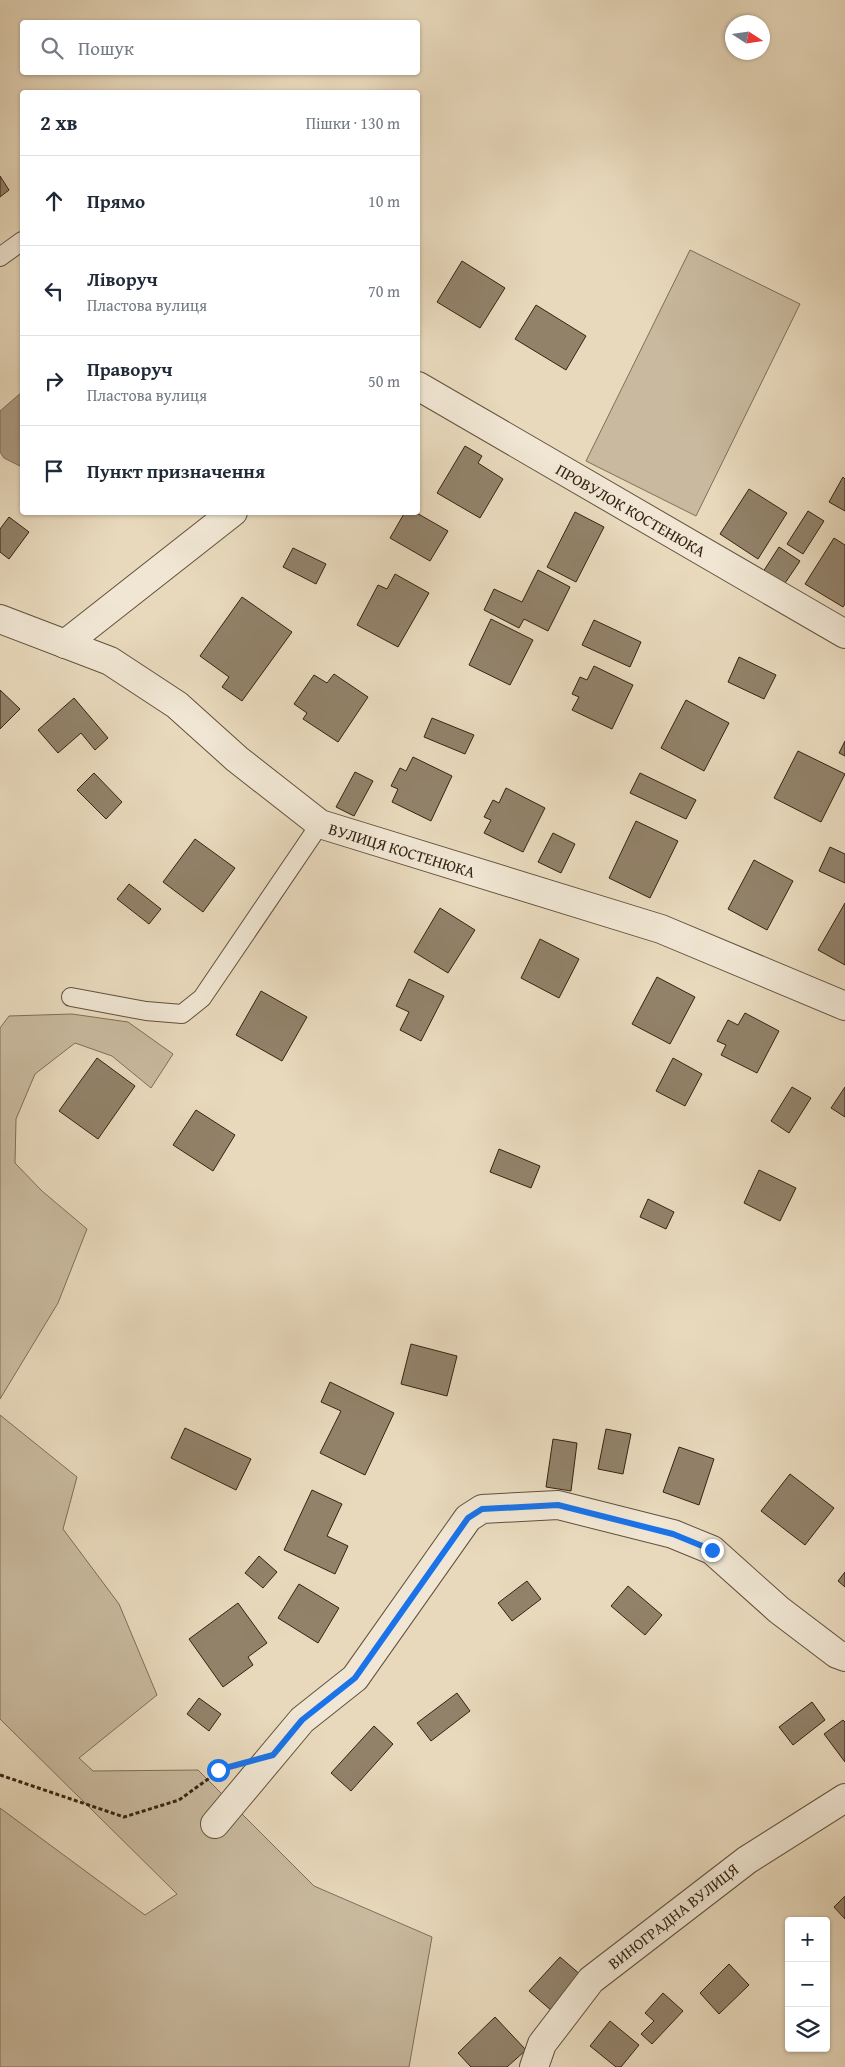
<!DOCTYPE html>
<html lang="uk">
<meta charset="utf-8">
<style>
body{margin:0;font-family:"Gentium Book Plus",serif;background:#f2f2f3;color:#1f2937}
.controls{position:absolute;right:15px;bottom:15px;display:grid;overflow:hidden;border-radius:5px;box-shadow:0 1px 4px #0004}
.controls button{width:45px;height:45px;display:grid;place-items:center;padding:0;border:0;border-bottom:1px solid #e0e1e3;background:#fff;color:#1f2937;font:25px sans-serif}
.compass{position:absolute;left:725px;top:15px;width:45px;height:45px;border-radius:50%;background:#fff;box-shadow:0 1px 4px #0004;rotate:102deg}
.stop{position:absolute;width:15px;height:15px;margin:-11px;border:4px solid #1a73e8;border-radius:50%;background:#fff}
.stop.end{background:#1a73e8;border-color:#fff;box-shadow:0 1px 5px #0008}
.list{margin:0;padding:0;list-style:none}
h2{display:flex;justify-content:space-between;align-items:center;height:65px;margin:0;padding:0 20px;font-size:21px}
h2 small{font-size:16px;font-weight:400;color:#747a83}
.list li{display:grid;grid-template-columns:32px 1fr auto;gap:15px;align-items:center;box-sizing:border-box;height:90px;padding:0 20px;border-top:1px solid #e0e1e3}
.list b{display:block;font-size:19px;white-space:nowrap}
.list p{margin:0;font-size:16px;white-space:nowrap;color:#747a83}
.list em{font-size:16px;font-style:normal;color:#747a83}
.icon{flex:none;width:28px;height:28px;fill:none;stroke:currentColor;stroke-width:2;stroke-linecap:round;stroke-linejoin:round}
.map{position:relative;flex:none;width:845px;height:2067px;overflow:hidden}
.search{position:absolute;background:#fff;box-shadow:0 1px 4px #0004;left:20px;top:20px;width:400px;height:55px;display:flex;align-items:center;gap:12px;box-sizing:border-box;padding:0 18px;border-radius:5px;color:#747a83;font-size:19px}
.panel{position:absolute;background:#fff;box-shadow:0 1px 4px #0004;left:20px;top:90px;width:400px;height:425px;border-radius:5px}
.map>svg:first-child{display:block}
</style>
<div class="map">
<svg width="845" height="2067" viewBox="0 0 845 2067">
<rect width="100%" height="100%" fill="#e8d9bc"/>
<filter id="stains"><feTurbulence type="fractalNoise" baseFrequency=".004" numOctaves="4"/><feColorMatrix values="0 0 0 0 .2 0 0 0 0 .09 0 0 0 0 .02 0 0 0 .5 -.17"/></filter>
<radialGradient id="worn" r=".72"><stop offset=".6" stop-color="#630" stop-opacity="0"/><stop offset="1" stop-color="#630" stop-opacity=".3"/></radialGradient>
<g fill="#c9ba9f" stroke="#7e6f58">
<path d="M 690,250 L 800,304 L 696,516 L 586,461 Z"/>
<path d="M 72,1014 L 128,1022 L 173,1054 L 151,1088 L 112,1056 L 75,1043 L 35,1074 L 16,1119 L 15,1163 L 42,1191 L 87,1229 L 58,1303 L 0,1399 L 0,1028 L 9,1016 Z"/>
<path d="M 0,1415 L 77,1477 L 63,1529 L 119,1604 L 157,1695 L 79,1758 L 93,1771 L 198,1770 L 314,1886 L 432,1937 L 409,2067 L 0,2067 L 0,1808 L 145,1915 L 177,1894 L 0,1719 Z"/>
</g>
<path fill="#ab9b82" stroke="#7b6b55" d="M 22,392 L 22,467 L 4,458 L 0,452 L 0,411 Z"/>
<g fill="#92826a" stroke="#342411">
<path d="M 0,176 L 9,190 L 0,197 Z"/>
<path d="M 462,261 L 505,288 L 480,328 L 437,302 Z"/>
<path d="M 536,305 L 586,336 L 566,370 L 515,339 Z"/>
<path d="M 465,446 L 482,456 L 478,463 L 503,479 L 480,518 L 437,493 Z"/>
<path d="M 843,477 L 845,479 L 845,511 L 829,502 Z"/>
<path d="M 749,489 L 787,513 L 758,559 L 720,534 Z"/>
<path d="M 808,511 L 824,521 L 803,554 L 787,544 Z"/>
<path d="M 405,512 L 415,512 L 448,531 L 430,561 L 390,538 Z"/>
<path d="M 575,512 L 604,527 L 576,582 L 547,567 Z"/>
<path d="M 9,517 L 29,532 L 9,559 L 0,552 L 0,529 Z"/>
<path d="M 834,538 L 845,545 L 845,604 L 843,607 L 805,584 Z"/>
<path d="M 779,547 L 800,561 L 781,589 L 761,575 Z"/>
<path d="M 293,548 L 326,564 L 316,584 L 283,567 Z"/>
<path d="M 538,570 L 570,587 L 548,631 L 524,619 L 519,628 L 484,610 L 494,589 L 522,602 Z"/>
<path d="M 395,574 L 429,593 L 398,647 L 357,625 L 378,585 L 387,589 Z"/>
<path d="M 242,597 L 292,632 L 242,701 L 222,687 L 229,677 L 200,656 Z"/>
<path d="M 491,619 L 533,640 L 510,685 L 469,665 Z"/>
<path d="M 594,620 L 641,642 L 630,667 L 582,645 Z"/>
<path d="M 739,657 L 776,675 L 764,699 L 728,682 Z"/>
<path d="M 594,666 L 633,685 L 612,729 L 572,710 L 579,697 L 572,694 L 580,677 L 587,680 Z"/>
<path d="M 334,674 L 368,697 L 338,742 L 303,719 L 307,713 L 294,704 L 314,675 L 327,683 Z"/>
<path d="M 0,690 L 20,709 L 0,729 Z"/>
<path d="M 74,698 L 108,738 L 95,750 L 81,733 L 58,753 L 38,730 Z"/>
<path d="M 686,700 L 729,723 L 704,771 L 661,748 Z"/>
<path d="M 432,718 L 474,735 L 465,754 L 424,737 Z"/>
<path d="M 845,741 L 845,756 L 839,753 Z"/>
<path d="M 798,751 L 845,774 L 821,822 L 774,798 Z"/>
<path d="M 413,757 L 452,776 L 431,821 L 392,802 L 398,789 L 391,786 L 400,768 L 406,771 Z"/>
<path d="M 355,772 L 373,781 L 354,816 L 336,807 Z"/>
<path d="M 94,773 L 122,802 L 106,819 L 77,790 Z"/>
<path d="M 640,773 L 696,800 L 686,819 L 630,793 Z"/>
<path d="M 506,788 L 545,808 L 523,852 L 484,833 L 491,820 L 484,817 L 493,800 L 499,803 Z"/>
<path d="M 636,821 L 678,841 L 650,898 L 609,878 Z"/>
<path d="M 553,833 L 575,844 L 561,873 L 538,862 Z"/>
<path d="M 195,839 L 235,868 L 203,912 L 163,882 Z"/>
<path d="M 830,847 L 845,854 L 845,883 L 819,871 Z"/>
<path d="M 754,860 L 793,881 L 767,930 L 728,909 Z"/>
<path d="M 129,884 L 161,909 L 149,924 L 117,899 Z"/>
<path d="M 845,903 L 845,965 L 818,950 Z"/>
<path d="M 440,908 L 475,930 L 448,973 L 414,952 Z"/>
<path d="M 540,939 L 579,959 L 559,998 L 521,978 Z"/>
<path d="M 657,977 L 695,997 L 670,1044 L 632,1024 Z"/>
<path d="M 409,979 L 444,996 L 421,1041 L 400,1030 L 409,1012 L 396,1006 Z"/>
<path d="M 261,991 L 307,1017 L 282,1061 L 236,1035 Z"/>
<path d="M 745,1013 L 779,1031 L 757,1073 L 721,1055 L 726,1045 L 717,1041 L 728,1020 L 738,1025 Z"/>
<path d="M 97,1058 L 135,1086 L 98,1139 L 59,1111 Z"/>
<path d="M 673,1058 L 702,1074 L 685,1106 L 656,1091 Z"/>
<path d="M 792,1087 L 811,1098 L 789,1133 L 771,1121 Z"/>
<path d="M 845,1087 L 845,1117 L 831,1108 Z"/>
<path d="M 196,1110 L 235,1135 L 213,1171 L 173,1145 Z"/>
<path d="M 499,1149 L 540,1166 L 531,1188 L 490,1172 Z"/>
<path d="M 759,1170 L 796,1188 L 780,1221 L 744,1203 Z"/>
<path d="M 648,1199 L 674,1212 L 666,1229 L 640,1217 Z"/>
<path d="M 411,1344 L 457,1356 L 447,1396 L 401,1384 Z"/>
<path d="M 330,1382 L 394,1413 L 365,1475 L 320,1453 L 341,1411 L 321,1402 Z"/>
<path d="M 185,1428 L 251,1459 L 236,1490 L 171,1458 Z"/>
<path d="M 606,1429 L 631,1434 L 623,1474 L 598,1469 Z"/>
<path d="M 553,1439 L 577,1443 L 571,1491 L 546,1487 Z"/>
<path d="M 679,1447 L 714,1459 L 699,1505 L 663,1492 Z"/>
<path d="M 790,1474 L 834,1508 L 805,1545 L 761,1511 Z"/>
<path d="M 312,1490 L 342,1504 L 327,1536 L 348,1546 L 335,1574 L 284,1550 Z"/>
<path d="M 259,1556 L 277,1572 L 263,1588 L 245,1573 Z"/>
<path d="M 845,1572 L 845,1587 L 838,1581 Z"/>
<path d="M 527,1581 L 541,1599 L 512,1621 L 498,1603 Z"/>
<path d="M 299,1584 L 339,1608 L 318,1643 L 278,1618 Z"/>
<path d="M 628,1586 L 662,1615 L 645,1635 L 611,1606 Z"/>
<path d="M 238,1603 L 267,1643 L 248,1657 L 253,1665 L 223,1687 L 189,1639 Z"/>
<path d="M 457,1693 L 470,1711 L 431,1741 L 417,1723 Z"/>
<path d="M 199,1698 L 221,1714 L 209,1731 L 187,1714 Z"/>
<path d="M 812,1702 L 825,1720 L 793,1745 L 779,1727 Z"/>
<path d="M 843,1720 L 845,1722 L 845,1762 L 824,1734 Z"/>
<path d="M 374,1726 L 393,1744 L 351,1791 L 331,1773 Z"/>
<path d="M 845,1896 L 845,1919 L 834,1907 Z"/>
<path d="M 560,1957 L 582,1976 L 552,2011 L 529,1991 Z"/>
<path d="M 729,1964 L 749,1985 L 719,2014 L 700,1993 Z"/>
<path d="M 663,1993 L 683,2011 L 652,2044 L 641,2034 L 654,2021 L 645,2013 Z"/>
<path d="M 495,2017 L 526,2050 L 507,2067 L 471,2067 L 458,2053 Z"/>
<path d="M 610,2021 L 639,2045 L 621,2067 L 616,2067 L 590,2046 Z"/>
</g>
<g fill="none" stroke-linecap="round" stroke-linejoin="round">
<defs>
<g id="service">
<path d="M 0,257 L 22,241"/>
<path d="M 71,997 L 146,1011 L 182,1014 L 202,998 L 320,824"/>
</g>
<g id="minor">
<path d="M 418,386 L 845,634"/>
<path d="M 0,619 L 110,661 L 177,705 L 237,759 L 320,824 L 661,929 L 845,1006"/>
<path d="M 65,644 L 233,512"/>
<path d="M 215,1824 L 302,1720 L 355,1678 L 468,1518 L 482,1509 L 558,1505 L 673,1534 L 712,1550 L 779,1610 L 837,1654 L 845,1657"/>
<path d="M 534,2067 L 542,2044 L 591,1980 L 747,1860 L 845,1798"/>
</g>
</defs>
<use href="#service" stroke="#61513c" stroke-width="20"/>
<use href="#minor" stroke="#61513c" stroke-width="30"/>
<path stroke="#342411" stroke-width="3" stroke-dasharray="4 2.5" stroke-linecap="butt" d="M 0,1775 L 124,1817 L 179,1800 L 222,1769"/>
<use href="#service" stroke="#f0e6d3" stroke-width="18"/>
<use href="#minor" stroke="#f0e6d3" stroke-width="28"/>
</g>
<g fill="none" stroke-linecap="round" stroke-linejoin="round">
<path stroke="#1a73e8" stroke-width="6" d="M 218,1770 L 273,1755 L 302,1720 L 355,1678 L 468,1518 L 482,1509 L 558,1505 L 673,1534 L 712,1550"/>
</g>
<g text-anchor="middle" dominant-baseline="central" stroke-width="5" stroke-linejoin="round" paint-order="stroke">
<g font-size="16" fill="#342411" stroke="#f0e6d3">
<text transform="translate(631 510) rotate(30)">ПРОВУЛОК КОСТЕНЮКА</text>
<text transform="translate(402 850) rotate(17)">ВУЛИЦЯ КОСТЕНЮКА</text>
<text transform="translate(673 1916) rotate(-38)">ВИНОГРАДНА ВУЛИЦЯ</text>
</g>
</g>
<rect width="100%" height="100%" filter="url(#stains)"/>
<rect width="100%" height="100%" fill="url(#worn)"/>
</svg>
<div class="controls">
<button>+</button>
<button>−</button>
<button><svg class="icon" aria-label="layers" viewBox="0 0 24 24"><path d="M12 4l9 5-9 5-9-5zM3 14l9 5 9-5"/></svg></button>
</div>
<svg class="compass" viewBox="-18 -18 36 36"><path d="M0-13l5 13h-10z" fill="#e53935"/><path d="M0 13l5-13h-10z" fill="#747a83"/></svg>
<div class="stop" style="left:218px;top:1770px"></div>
<div class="stop end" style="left:712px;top:1550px"></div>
<div class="search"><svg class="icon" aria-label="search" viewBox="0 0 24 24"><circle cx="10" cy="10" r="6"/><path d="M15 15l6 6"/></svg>Пошук</div>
<section class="panel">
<h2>2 хв<small>Пішки · 130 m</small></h2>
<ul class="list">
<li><svg class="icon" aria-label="ahead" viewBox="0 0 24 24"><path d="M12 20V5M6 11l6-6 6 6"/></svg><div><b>Прямо</b></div><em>10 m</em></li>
<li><svg class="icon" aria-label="left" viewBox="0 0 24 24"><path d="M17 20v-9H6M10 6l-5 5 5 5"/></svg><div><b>Ліворуч</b><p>Пластова вулиця</p></div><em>70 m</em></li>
<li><svg class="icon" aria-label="right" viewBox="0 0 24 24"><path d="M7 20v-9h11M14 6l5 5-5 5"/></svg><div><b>Праворуч</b><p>Пластова вулиця</p></div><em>50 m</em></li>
<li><svg class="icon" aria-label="arrive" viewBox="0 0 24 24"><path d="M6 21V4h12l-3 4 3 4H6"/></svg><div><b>Пункт призначення</b></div></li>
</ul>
</section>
</div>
